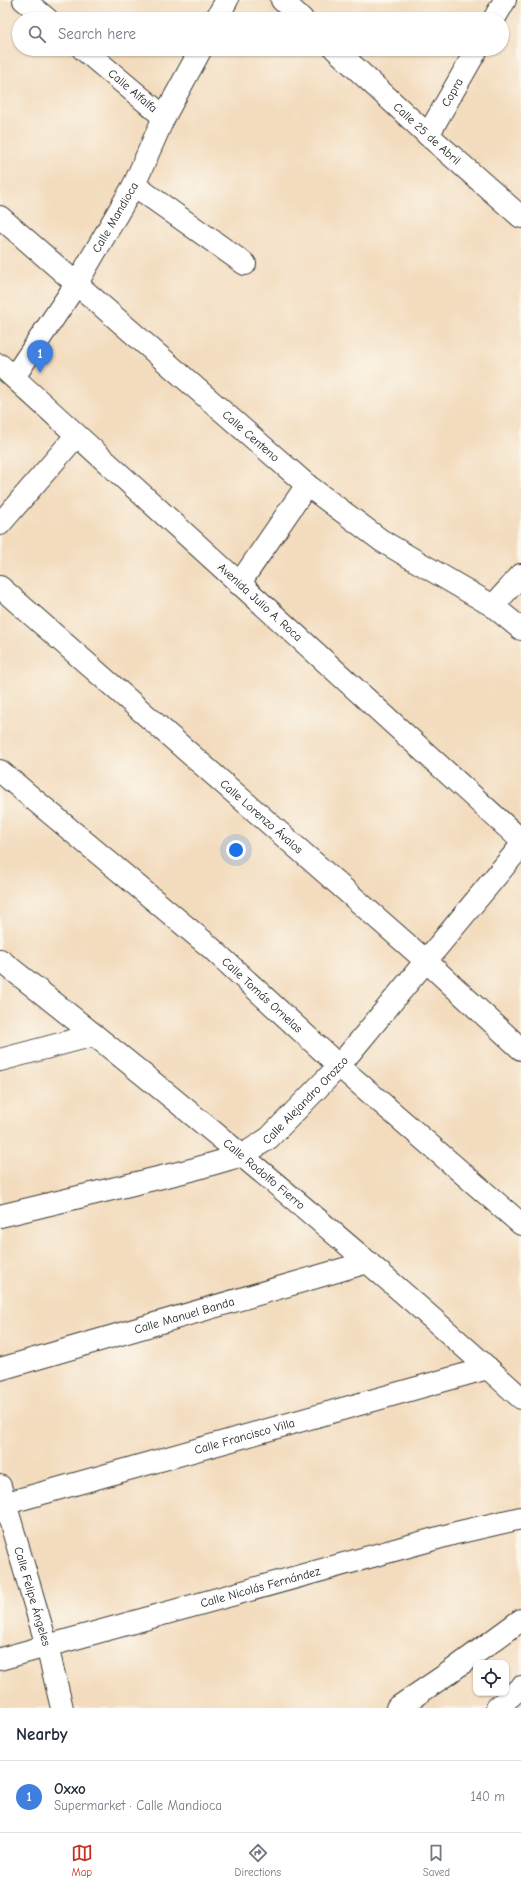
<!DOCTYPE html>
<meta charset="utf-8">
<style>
body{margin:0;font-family:"Comic Neue",sans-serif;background:#f2f2f3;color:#1f2937}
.controls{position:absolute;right:12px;bottom:12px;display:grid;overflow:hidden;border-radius:8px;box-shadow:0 1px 3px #0004}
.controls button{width:36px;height:36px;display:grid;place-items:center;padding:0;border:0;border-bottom:1px solid #e0e1e3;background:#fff;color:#1f2937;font:20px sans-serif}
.you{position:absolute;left:236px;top:850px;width:14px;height:14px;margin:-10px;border:3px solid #fff;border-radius:50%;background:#1a73e8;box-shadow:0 0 0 6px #1a73e833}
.badge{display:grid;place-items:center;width:26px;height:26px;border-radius:50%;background:#c8321e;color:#fff;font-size:13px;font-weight:700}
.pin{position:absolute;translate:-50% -33px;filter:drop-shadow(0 1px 2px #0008)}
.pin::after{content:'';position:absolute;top:21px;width:14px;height:12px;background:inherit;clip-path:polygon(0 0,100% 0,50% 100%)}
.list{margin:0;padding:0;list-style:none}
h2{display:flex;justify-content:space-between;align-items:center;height:52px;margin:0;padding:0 16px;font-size:17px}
h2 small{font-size:13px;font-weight:400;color:#747a83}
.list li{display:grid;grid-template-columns:26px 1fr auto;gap:12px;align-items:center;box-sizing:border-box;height:72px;padding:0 16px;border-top:1px solid #e0e1e3}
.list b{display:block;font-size:15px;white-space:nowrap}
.list p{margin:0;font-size:13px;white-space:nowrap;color:#747a83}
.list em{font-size:13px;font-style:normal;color:#747a83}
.icon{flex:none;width:22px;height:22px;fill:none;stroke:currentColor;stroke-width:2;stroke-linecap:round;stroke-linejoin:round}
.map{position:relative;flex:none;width:521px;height:1708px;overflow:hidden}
.search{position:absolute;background:#fff;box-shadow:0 1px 3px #0004;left:12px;right:12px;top:12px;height:44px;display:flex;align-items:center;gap:10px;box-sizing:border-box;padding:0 14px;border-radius:22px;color:#747a83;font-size:15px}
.sheet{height:124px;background:#fff}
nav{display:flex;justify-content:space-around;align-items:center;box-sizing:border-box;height:56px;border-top:1px solid #e0e1e3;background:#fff;font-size:11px;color:#747a83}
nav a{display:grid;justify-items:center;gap:2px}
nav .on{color:#c8321e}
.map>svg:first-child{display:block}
</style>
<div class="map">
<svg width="521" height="1708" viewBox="0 0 521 1708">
<rect width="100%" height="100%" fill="#fbf7ec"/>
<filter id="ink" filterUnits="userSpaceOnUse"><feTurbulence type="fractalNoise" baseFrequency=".025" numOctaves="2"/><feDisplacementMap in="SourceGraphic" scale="8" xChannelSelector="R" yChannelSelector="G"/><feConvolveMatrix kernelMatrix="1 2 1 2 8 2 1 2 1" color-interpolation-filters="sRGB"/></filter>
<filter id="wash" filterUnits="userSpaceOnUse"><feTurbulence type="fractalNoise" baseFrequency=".012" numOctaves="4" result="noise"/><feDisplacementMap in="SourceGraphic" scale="16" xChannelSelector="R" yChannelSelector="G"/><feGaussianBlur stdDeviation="0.9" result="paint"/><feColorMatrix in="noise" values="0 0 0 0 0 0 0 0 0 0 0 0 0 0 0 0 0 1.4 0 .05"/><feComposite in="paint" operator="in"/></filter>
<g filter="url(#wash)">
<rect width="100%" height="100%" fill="#f3dcbe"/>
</g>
<g filter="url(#ink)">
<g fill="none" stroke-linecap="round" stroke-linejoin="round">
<defs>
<g id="minor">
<path d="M 24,0 L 47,19"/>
<path d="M 282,0 L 302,19"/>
<path d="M 216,19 L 227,0"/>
<path d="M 494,19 L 505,0"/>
<path id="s1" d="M 83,49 L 164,117"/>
<path id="s2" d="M 335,49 L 428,135 L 521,217"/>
<path id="s3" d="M 428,135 L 477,49"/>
<path d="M 134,185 L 245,264"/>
<path id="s4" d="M 0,217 L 307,485 L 382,541 L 493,606 L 521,629"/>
<path id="s5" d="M 0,365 L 521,840"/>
<path id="s6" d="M 14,377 L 77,283 L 134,185 L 164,117 L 201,49"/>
<path d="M 0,524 L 76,436"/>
<path d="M 239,584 L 307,485"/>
<path id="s7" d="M 0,587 L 426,961 L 521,1049"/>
<path d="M 493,606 L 521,575"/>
<path id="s8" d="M 0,771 L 209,946 L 339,1066 L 521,1224"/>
<path id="s9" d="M 0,960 C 178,1100 353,1245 521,1398"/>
<path d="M 0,1060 L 94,1035"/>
<path id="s10" d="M 0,1216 L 191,1170 L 243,1155 L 269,1138 L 339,1066 L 521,846"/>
<path id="s11" d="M 0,1369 L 368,1262"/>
<path id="s12" d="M 0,1486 L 47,1646 L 62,1708"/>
<path id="s13" d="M 0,1505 L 488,1368"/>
<path id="s14" d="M 0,1659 L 456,1533 L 521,1518"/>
<path d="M 397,1708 L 450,1672 L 521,1620"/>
<path d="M 497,1708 L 521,1687"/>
</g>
</defs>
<use href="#minor" stroke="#3c3934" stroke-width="24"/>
<use href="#minor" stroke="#fff" stroke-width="22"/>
</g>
</g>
<g text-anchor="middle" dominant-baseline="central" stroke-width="3" stroke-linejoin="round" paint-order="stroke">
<g font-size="12" fill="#1c1c1c" stroke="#fbf7ec">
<text stroke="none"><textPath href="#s1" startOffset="65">Calle Alfalfa</textPath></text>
<text stroke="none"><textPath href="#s3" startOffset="49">Copra</textPath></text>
<text stroke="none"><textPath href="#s2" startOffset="125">Calle 25 de Abril</textPath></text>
<text stroke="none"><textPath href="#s6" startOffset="189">Calle Mandioca</textPath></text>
<text stroke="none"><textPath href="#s4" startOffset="333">Calle Centeno</textPath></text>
<text stroke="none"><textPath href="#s5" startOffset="352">Avenida Julio A. Roca</textPath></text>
<text stroke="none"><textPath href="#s7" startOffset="348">Calle Lorenzo Ávalos</textPath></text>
<text stroke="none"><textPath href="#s8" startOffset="345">Calle Tomás Ornelas</textPath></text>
<text stroke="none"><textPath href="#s10" startOffset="334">Calle Alejandro Orozco</textPath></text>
<text stroke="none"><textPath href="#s9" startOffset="340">Calle Rodolfo Fierro</textPath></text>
<text stroke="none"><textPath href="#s11" startOffset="192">Calle Manuel Banda</textPath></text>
<text stroke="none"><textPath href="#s13" startOffset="254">Calle Francisco Villa</textPath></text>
<text stroke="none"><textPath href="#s14" startOffset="270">Calle Nicolás Fernández</textPath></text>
<text stroke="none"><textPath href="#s12" startOffset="115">Calle Felipe Ángeles</textPath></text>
</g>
</g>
</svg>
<div class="controls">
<button><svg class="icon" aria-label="locate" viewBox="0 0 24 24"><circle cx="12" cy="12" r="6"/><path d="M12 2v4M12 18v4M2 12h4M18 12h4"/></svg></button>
</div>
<div class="you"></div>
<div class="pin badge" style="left:40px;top:373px;background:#3f7fe0">1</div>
<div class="search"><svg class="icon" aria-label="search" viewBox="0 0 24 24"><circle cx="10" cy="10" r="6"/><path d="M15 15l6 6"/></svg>Search here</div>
</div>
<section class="sheet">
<h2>Nearby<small></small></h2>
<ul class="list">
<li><span class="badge" style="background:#3f7fe0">1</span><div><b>Oxxo</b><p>Supermarket · Calle Mandioca</p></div><em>140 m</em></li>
</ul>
</section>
<nav>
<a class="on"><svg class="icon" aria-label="map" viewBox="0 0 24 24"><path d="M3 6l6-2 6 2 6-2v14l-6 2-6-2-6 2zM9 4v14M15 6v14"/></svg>Map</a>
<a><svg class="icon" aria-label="directions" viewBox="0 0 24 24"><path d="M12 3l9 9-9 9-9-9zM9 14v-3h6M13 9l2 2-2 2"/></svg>Directions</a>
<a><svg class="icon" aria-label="saved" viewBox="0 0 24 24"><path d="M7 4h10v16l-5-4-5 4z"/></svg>Saved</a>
</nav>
